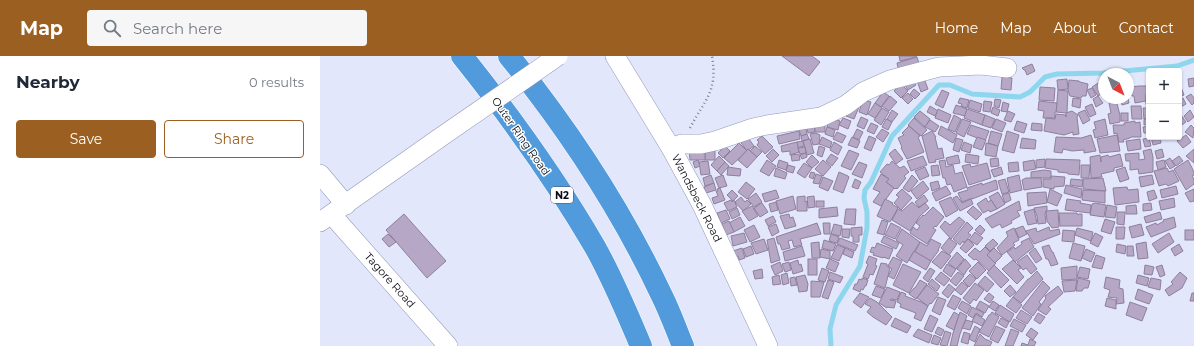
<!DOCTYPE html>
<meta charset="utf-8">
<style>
body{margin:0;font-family:Montserrat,sans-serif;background:#f6f6f7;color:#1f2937}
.controls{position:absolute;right:12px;top:12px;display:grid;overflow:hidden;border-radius:4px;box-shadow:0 1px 3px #0004}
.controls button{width:36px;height:36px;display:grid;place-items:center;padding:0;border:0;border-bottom:1px solid #e0e1e3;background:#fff;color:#1f2937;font:20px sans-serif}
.compass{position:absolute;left:778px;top:12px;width:36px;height:36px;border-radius:50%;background:#fff;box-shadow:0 1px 3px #0004;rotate:138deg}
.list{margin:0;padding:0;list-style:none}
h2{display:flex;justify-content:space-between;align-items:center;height:52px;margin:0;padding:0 16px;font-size:17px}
h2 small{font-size:13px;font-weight:400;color:#747a83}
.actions{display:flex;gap:8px;padding:12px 16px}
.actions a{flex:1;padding:9px 0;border:1px solid #9b5f21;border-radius:4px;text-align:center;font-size:14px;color:#9b5f21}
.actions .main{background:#9b5f21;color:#fff}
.icon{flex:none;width:22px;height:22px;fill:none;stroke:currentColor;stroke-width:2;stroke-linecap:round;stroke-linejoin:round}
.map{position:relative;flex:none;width:874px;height:290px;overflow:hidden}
header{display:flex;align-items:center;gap:24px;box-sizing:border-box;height:56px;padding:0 20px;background:#9b5f21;color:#fff}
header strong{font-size:19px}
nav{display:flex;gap:22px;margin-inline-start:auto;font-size:14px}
.search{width:280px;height:36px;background:#f6f6f7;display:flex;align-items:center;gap:10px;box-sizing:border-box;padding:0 14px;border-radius:4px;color:#747a83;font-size:15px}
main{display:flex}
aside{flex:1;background:#fff}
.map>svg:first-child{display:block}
</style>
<header>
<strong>Map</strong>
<div class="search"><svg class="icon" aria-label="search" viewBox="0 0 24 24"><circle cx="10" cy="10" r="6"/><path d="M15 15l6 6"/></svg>Search here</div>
<nav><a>Home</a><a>Map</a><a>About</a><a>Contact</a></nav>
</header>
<main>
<aside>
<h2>Nearby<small>0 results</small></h2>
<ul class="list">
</ul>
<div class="actions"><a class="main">Save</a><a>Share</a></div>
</aside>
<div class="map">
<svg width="874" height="290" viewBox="0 0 874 290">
<rect width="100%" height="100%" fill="#e3e7fb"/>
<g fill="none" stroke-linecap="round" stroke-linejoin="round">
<path stroke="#8dd6ed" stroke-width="5" d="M 511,290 L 510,273 L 516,249 L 540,210 L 547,172 L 547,156 L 544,142 L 545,134 L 551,126 L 572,80 L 619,29 L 630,29 L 652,38 L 700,41 L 710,36 L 725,21 L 737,18 L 783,17 L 857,10 L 874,4"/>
</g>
<g fill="#b5a7c5" stroke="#8e809d">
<path d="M 462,0 L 492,0 L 500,6 L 489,20 Z"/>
<path d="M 579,0 L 596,0 L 597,1 L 580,5 Z"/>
<path d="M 597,1 L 600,11 L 579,16 L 577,7 Z"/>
<path d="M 712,8 L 715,15 L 707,19 L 705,14 L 704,14 L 702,12 Z"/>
<path d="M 603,20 L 608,33 L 601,36 L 596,22 Z"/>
<path d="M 682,21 L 692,22 L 691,34 L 681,33 Z"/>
<path d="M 874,22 L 874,30 L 869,31 L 868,23 Z"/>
<path d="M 591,23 L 596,29 L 588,34 L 584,28 Z"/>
<path d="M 747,23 L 748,33 L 738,34 L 737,24 Z"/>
<path d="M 749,24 L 759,25 L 760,26 L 768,28 L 766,40 L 762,40 L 761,42 L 750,40 L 748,34 Z"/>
<path d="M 780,26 L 784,36 L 778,40 L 772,31 Z"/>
<path d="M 581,28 L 588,35 L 581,42 L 574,35 Z"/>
<path d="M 819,30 L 827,30 L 826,45 L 815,47 L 814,40 L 812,40 L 810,31 Z"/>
<path d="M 720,31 L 735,32 L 734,45 L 719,44 Z"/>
<path d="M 861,31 L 864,39 L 859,41 L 859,32 Z"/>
<path d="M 772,32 L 776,39 L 771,42 L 767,34 Z"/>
<path d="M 594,33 L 600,38 L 595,43 L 590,38 Z"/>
<path d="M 622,34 L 629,37 L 623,52 L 615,48 Z"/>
<path d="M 738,34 L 748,35 L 747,57 L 736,56 Z"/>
<path d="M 563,36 L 569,40 L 561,51 L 555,47 Z"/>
<path d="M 588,37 L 593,43 L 588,48 L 582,42 Z"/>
<rect x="826" y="38" width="3" height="10"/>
<path d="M 871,38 L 874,42 L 874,47 L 872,49 L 866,41 Z"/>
<path d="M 570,40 L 577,46 L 569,55 L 562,50 Z"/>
<path d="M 778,40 L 783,47 L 776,51 L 773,43 Z"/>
<path d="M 640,42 L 649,44 L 647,52 L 641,50 L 642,48 L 638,47 Z"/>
<path d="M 753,42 L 761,43 L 760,52 L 752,50 Z"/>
<path d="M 800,42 L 808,42 L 809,47 L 802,49 Z"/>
<path d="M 863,42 L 866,48 L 859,52 L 859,44 Z"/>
<path d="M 675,43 L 681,44 L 679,52 L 674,50 Z"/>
<path d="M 543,44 L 551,46 L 547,59 L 539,56 Z"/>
<path d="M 650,44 L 662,48 L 660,56 L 648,52 Z"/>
<path d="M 796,44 L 800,59 L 800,66 L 790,68 L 788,58 L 791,57 L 789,47 Z"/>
<path d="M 664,45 L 672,46 L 670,56 L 663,55 Z"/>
<path d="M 719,45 L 737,47 L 736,56 L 735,56 L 735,62 L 723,62 L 724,55 L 718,54 Z"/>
<path d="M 683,46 L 689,48 L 687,56 L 681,55 Z"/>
<path d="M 531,47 L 539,51 L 534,63 L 526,60 Z"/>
<path d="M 555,47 L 562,52 L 555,62 L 548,58 Z"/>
<path d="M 772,48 L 776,58 L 770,61 L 765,51 Z"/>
<path d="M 636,49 L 647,53 L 645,60 L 633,57 Z"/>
<path d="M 610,50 L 618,55 L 615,60 L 607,56 Z"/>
<path d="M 811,50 L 821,50 L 822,63 L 812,63 Z"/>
<path d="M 673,51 L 680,54 L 678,60 L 671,57 Z"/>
<path d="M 562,52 L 569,56 L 561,69 L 554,64 Z"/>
<path d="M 823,52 L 829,52 L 829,62 L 824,63 Z"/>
<path d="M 618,53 L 631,59 L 628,67 L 615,62 Z"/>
<path d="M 647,53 L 665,59 L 662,69 L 644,62 Z"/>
<path d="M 572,54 L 578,58 L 572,66 L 567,63 Z"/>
<path d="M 765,54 L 770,64 L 763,68 L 758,57 Z"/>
<path d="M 870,54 L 874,61 L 868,66 L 864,60 Z"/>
<path d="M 600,55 L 610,63 L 605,71 L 594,61 Z"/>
<path d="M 688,55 L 695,58 L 691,66 L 684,64 Z"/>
<path d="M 752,55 L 758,59 L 757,61 L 759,78 L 753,79 L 753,76 L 744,79 L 724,75 L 726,62 L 735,63 L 736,58 L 746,59 L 746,61 L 746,57 Z"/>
<rect x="801" y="57" width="7" height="8"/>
<path d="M 634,59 L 641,63 L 635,76 L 628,73 Z"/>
<path d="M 665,59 L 675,63 L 671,72 L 662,69 Z"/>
<path d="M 861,59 L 866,66 L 859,71 L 859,61 Z"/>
<path d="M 541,61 L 548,64 L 544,73 L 537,70 Z"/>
<path d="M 509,62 L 520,65 L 518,74 L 507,71 Z"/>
<path d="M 523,62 L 531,65 L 528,73 L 519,69 Z"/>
<path d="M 594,62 L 607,74 L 601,80 L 588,69 Z"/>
<path d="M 566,63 L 572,66 L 568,74 L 562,71 Z"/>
<path d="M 642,63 L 651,66 L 644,81 L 636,77 Z"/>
<path d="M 676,63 L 686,67 L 682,76 L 672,72 Z"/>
<path d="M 785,63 L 788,79 L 775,82 L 773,74 L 776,73 L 774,66 Z"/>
<path d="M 824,63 L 829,63 L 829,68 L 824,69 Z"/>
<path d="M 610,64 L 619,70 L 615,76 L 605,71 Z"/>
<path d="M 494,65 L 495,76 L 488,77 L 486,67 Z"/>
<path d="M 697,65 L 707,68 L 704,77 L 694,74 Z"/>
<path d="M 815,65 L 815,67 L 820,66 L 821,81 L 811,81 L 810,82 L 803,84 L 804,86 L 799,86 L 797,77 L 794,78 L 793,69 L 804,69 L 804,67 Z"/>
<path d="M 551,67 L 558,70 L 554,78 L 547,75 Z"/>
<path d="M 712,67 L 722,68 L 722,75 L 711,74 Z"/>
<path d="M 485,68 L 487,78 L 481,80 L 478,70 Z"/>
<path d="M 495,68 L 505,69 L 505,76 L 495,76 Z"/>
<path d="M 651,69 L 669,75 L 665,85 L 647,78 Z"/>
<path d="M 871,69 L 874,72 L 873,82 L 865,76 Z"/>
<path d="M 589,70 L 600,80 L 598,81 L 604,96 L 587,103 L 581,92 L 582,91 L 578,82 L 584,79 L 582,77 Z"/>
<path d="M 621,70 L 637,79 L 633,87 L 618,78 Z"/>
<path d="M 829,70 L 829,77 L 824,77 L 823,71 Z"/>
<path d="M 507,71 L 515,74 L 513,81 L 505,78 Z"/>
<path d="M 537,73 L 543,76 L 539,84 L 533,81 Z"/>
<path d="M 562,73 L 569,77 L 563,86 L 556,81 Z"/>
<path d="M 479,75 L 480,83 L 459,88 L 457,80 Z"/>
<path d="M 612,75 L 616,81 L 615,81 L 618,93 L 622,92 L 624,102 L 615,104 L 616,106 L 609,107 L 602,80 Z"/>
<path d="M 671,75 L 682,78 L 678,90 L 668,87 Z"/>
<path d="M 687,75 L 699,79 L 694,97 L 682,94 Z"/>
<path d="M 517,76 L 526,80 L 522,87 L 513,83 Z"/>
<path d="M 496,77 L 500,79 L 499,88 L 493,89 L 490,78 Z"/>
<path d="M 487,78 L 489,83 L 482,85 L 481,80 Z"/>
<path d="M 426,79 L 434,90 L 427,95 L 419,84 Z"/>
<path d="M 771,79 L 776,95 L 764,97 L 764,94 L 752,95 L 743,93 L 742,97 L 734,96 L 736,81 L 761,82 Z"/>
<path d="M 797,79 L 800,95 L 780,97 L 777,83 Z"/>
<path d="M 866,79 L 871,86 L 863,92 L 857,85 Z"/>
<path d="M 442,80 L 453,91 L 445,98 L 437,89 L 439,86 L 437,84 Z"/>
<path d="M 549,80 L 556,83 L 551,95 L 544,92 Z"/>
<path d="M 502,81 L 512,86 L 510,92 L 499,88 Z"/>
<path d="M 532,81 L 540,85 L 537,92 L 528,89 Z"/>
<path d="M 657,81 L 666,84 L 662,94 L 653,91 Z"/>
<path d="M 831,81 L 840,81 L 841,87 L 833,89 Z"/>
<path d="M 636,82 L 643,84 L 639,96 L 633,94 Z"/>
<path d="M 702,82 L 716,84 L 715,93 L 700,92 Z"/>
<path d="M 829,82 L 831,90 L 825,91 L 823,83 Z"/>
<path d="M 490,83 L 494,97 L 487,99 L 483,85 Z"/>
<path d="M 820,83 L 821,93 L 808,95 L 806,85 Z"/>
<path d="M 483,85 L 484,90 L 478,92 L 477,86 Z"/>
<path d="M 477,86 L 479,96 L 470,99 L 470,95 L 462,96 L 461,90 Z"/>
<path d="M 514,86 L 522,91 L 518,99 L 510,94 Z"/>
<path d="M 644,86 L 652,89 L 650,97 L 641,94 Z"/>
<path d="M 419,87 L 427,95 L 412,109 L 404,102 Z"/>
<path d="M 666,87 L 678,90 L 676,101 L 665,99 Z"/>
<rect x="385" y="89" width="10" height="15"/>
<path d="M 385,90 L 385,104 L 370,104 L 369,93 Z"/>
<path d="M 405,90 L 410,95 L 403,102 L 398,97 Z"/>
<path d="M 435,90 L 442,96 L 437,101 L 430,95 Z"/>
<path d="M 499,90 L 505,92 L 502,101 L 497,99 Z"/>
<path d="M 485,91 L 486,97 L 480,98 L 478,92 Z"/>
<path d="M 428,93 L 437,101 L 427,112 L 418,104 Z"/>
<path d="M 453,93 L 459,99 L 452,106 L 446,100 Z"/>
<path d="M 575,93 L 583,103 L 576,108 L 569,98 Z"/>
<path d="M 831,93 L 833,101 L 833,116 L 819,118 L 818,113 L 810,114 L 810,105 L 806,105 L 805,98 L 819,97 L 819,104 L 825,103 L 823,95 Z"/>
<path d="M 842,93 L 844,101 L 837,103 L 835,95 Z"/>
<path d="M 874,93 L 874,107 L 866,100 Z"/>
<path d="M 529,94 L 539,98 L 531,114 L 521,110 Z"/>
<path d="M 486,97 L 487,101 L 482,103 L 480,99 Z"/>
<path d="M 479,98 L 480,104 L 472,105 L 471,99 Z"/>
<path d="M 511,98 L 518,102 L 512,110 L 506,105 Z"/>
<path d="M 646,98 L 659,100 L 658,108 L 645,106 Z"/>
<path d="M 800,98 L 803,110 L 794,112 L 794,115 L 781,118 L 782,121 L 771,122 L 770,101 L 780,99 L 781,106 L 781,101 L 788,99 L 789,101 Z"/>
<path d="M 492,99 L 499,106 L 492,112 L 486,106 Z"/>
<path d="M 638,99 L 640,107 L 628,109 L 626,102 Z"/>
<path d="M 399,100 L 405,106 L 397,115 L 391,109 Z"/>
<path d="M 603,100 L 607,109 L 591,115 L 587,105 Z"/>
<path d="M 859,100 L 863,105 L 856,110 L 852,105 Z"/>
<path d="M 678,102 L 679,110 L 671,111 L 670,103 Z"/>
<path d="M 850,102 L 855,110 L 850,113 L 845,105 Z"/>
<path d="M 725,103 L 725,111 L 716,112 L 716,104 Z"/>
<path d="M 726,103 L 760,104 L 759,119 L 748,118 L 748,117 L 738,116 L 738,114 L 725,112 Z"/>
<path d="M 378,104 L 380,110 L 375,112 L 373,106 Z"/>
<path d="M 447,104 L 456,110 L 449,120 L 440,115 Z"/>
<path d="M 459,104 L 468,107 L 466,114 L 457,111 Z"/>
<path d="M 503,104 L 511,111 L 503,120 L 495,113 Z"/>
<path d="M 625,104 L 626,111 L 633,109 L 635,118 L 642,116 L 647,131 L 634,136 L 631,128 L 627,129 L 625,122 L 623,122 L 619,105 Z"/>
<path d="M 714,104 L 716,113 L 704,115 L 703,106 Z"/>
<path d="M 844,104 L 846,111 L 838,114 L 836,106 Z"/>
<path d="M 868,104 L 874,116 L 874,119 L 872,120 L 874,123 L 874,128 L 866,134 L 854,113 Z"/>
<path d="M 388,105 L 390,118 L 381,119 L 379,106 Z"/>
<path d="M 572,105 L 580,112 L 584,110 L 589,116 L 584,120 L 586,122 L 577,133 L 576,132 L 575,133 L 566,126 L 569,123 L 560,116 L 567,108 L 569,109 Z"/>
<path d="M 405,106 L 409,110 L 401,119 L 397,115 Z"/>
<path d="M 539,106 L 547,109 L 542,122 L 532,118 Z"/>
<path d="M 698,106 L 699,115 L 689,116 L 688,107 Z"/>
<path d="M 484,107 L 492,112 L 485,122 L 477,117 Z"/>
<path d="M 667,107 L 671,122 L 649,129 L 642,110 L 650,108 L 651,111 Z"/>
<path d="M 468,109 L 475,111 L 473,117 L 466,115 Z"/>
<path d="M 618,109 L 620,119 L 612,120 L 611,110 Z"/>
<path d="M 761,109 L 770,109 L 769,122 L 761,122 Z"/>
<path d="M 408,111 L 421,113 L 420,120 L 407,119 Z"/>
<path d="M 605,111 L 609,120 L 600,124 L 595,115 Z"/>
<path d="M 681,111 L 683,118 L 674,121 L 671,114 Z"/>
<path d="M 805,111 L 809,123 L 800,126 L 796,114 Z"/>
<path d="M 456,112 L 467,117 L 465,123 L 454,120 Z"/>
<path d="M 847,112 L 849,116 L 853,114 L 859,125 L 848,130 L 846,128 L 839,130 L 834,115 Z"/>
<path d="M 724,114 L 731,115 L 731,122 L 711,122 L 711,116 Z"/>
<path d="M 491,116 L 495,117 L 493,123 L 489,121 Z"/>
<path d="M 519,116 L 528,120 L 529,121 L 523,137 L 513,133 Z"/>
<path d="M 496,118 L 502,120 L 499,128 L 493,127 Z"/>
<path d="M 561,118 L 569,123 L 566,126 L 574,132 L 561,150 L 553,146 L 560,136 L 553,133 Z"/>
<path d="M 391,119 L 394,127 L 385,130 L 383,122 Z"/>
<path d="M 403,119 L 407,130 L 399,132 L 395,122 Z"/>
<path d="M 592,119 L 598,125 L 589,136 L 583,132 Z"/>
<path d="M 699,119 L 702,134 L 690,137 L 687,122 Z"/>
<path d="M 832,119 L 834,128 L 821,131 L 819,121 Z"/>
<path d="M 731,120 L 745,121 L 744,130 L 734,131 L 734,133 L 723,131 L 723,123 L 731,123 Z"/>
<path d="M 503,121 L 513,125 L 508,135 L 499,131 Z"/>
<path d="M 706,122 L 721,122 L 722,131 L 704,134 L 702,124 Z"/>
<path d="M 783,122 L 786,135 L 763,133 L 763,123 Z"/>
<path d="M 535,123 L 541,126 L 538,133 L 532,131 Z"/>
<path d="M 685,123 L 689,136 L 682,138 L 678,125 Z"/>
<path d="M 751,123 L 763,124 L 762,131 L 750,129 Z"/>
<path d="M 676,124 L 678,133 L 652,143 L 652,142 L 642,146 L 638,137 L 648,134 L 647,132 L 662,127 L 662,129 Z"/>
<path d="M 603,125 L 609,133 L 597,143 L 591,135 Z"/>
<path d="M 618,125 L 620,132 L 612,135 L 610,127 Z"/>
<path d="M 426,126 L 435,133 L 427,143 L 418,136 Z"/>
<path d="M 394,127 L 396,134 L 386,137 L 384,131 Z"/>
<path d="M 746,129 L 762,133 L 761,142 L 744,137 Z"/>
<path d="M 626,130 L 631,138 L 616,145 L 612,137 Z"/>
<path d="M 856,130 L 858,138 L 842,142 L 840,134 Z"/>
<path d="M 807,131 L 808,134 L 818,133 L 819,146 L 795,149 L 793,132 Z"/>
<path d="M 400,132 L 405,144 L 394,148 L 392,142 L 398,140 L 396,135 L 398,135 L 397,133 Z"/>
<path d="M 582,133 L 592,142 L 581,154 L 574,147 L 579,141 L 576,139 Z"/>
<path d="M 730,133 L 742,139 L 737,150 L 727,146 Z"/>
<path d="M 874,133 L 874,145 L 870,146 L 865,137 Z"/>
<path d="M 412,134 L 418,140 L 413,145 L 407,139 Z"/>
<path d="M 456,134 L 459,142 L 445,146 L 442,138 Z"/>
<path d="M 763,134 L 785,135 L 785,147 L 762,144 Z"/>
<path d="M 834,134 L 837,142 L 829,145 L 827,136 Z"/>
<path d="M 678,136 L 685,148 L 677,153 L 669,141 Z"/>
<path d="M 726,136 L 727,147 L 708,150 L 707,137 Z"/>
<path d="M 436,137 L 442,146 L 434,151 L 428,143 Z"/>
<path d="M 689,137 L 691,144 L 685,147 L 682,139 Z"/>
<path d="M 604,139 L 608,145 L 599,151 L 595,146 Z"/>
<path d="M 473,140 L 476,153 L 460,158 L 456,145 Z"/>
<path d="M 485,140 L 485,146 L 487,145 L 487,155 L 477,155 L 477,141 Z"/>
<path d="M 494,140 L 495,151 L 488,152 L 487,141 Z"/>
<path d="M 637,140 L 642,147 L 651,143 L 653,148 L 640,155 L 633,142 Z"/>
<path d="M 421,141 L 425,146 L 427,144 L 431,148 L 423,155 L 415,146 Z"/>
<path d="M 631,141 L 638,154 L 626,161 L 619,146 Z"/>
<path d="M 666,142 L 668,146 L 671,144 L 677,153 L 670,156 L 669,154 L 663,157 L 657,148 Z"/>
<path d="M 854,142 L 855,151 L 841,154 L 839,145 Z"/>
<path d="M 565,143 L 573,147 L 572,148 L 578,152 L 570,166 L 557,160 Z"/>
<path d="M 747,143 L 761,145 L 760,147 L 771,149 L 770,157 L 745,154 Z"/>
<path d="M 411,144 L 412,146 L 414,144 L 417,151 L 408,155 L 404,147 Z"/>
<rect x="496" y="145" width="8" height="6"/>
<path d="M 699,145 L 701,154 L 697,155 L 700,160 L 691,165 L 692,167 L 682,172 L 680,168 L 672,172 L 665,163 Z"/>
<path d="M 456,146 L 458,154 L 451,156 L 449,148 Z"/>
<path d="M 592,146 L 599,152 L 605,147 L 609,152 L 600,160 L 590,175 L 572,164 L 578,153 L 582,155 Z"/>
<path d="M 442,147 L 448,156 L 440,161 L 434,152 Z"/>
<path d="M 775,147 L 786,149 L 784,161 L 770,159 L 772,148 Z"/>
<path d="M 831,147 L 832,154 L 823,155 L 823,148 Z"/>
<path d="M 787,149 L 797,151 L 795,162 L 785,161 Z"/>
<path d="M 816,149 L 817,158 L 806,158 L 806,150 Z"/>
<path d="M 432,150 L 438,160 L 429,165 L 422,155 Z"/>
<path d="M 653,150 L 662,158 L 656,164 L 647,156 Z"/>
<path d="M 727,150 L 727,155 L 726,155 L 725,158 L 726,167 L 718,168 L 717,160 L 714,152 Z"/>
<path d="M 517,151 L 518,160 L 499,162 L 499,153 Z"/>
<path d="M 613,151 L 624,161 L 616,171 L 615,170 L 613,172 L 616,174 L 607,188 L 590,177 L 593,171 L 597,174 L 600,170 L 596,167 L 603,159 L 604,160 Z"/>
<path d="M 417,152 L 420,159 L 412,163 L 409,156 Z"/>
<path d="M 526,153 L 536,153 L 535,169 L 524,168 Z"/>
<path d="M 714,153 L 717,167 L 708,169 L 704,156 Z"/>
<path d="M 406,154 L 410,163 L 401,167 L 397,157 Z"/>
<path d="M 738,154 L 739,171 L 732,172 L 727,165 L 726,155 Z"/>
<path d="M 797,156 L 805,156 L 804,169 L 797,168 Z"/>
<path d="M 840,156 L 842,163 L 826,167 L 824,161 Z"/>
<path d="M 739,157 L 757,157 L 758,159 L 759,158 L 762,158 L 762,170 L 740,170 Z"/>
<path d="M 84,158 L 126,205 L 107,222 L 66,174 Z"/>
<path d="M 469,158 L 470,162 L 473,161 L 476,170 L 465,173 L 460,160 Z"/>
<path d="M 453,160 L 456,166 L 448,170 L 445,164 Z"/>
<path d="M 420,161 L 425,170 L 414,176 L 409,167 Z"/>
<path d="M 639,161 L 645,166 L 631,183 L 620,171 L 625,165 L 630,169 Z"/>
<path d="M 854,161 L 856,171 L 831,181 L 826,171 L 836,167 L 837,169 L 844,165 L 843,164 Z"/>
<path d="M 785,163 L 795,166 L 791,178 L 781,175 Z"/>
<path d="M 562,164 L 568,166 L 564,179 L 557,177 Z"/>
<path d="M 409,165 L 414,176 L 406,179 L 402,168 Z"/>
<path d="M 647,166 L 653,172 L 648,177 L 651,179 L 644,187 L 643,185 L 640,189 L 633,183 Z"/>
<path d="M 497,167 L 501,178 L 480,183 L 482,189 L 474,191 L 472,184 L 468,185 L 470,192 L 462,194 L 460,188 L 458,188 L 456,181 Z"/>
<path d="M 503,167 L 510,167 L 510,178 L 504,178 Z"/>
<path d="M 571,167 L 581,172 L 575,183 L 565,179 Z"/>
<path d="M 456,168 L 459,176 L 452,180 L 448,171 Z"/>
<path d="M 514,168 L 522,170 L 520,180 L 511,178 Z"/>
<path d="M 821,168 L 824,179 L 812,182 L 809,171 Z"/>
<path d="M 434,169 L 440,181 L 430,186 L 424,174 Z"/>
<path d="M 660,169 L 665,174 L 661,179 L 655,174 Z"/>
<path d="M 703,170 L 707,178 L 699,182 L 695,173 Z"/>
<path d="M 542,171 L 542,179 L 539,179 L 539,186 L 533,186 L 533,180 L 531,180 L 531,172 Z"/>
<path d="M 729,171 L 730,175 L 739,173 L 740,178 L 714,188 L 706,175 L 716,172 L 717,176 Z"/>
<path d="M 796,171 L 805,171 L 804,183 L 796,183 Z"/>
<path d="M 694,172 L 699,184 L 693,187 L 695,189 L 682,199 L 677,192 L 688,180 L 686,176 Z"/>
<path d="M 757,172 L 773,176 L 771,185 L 755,179 Z"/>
<path d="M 522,173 L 530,173 L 529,182 L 522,181 Z"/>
<path d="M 582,173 L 600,186 L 587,207 L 576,200 L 583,189 L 576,184 Z"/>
<path d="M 743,174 L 755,175 L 754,186 L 742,185 Z"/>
<rect x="865" y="174" width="9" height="10"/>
<path d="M 655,176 L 663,182 L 657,189 L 649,184 Z"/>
<path d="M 424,177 L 427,186 L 413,190 L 411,180 Z"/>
<path d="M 775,177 L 783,181 L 778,191 L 770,187 Z"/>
<path d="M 849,177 L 854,186 L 838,197 L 832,188 Z"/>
<path d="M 68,178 L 76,186 L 69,191 L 62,183 Z"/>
<path d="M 511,178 L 519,181 L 517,187 L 509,185 Z"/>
<path d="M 564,180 L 579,187 L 576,193 L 561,186 Z"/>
<path d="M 454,182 L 460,204 L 451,207 L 447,184 Z"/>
<path d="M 520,182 L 538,189 L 535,195 L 517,188 Z"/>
<path d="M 629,182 L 637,188 L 629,199 L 621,192 Z"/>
<path d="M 709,182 L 714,191 L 695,206 L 687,196 L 694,191 L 695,193 L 702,188 L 701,186 Z"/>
<path d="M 444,183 L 448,194 L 436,198 L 431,187 Z"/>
<path d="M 611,183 L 621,188 L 618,194 L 619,194 L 611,205 L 595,196 L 600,186 L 607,190 Z"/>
<path d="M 648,183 L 654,189 L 646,197 L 640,192 Z"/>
<path d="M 673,183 L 678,188 L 670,195 L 665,190 Z"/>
<path d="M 504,184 L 516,188 L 513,195 L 502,192 Z"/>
<path d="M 499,186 L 500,202 L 492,202 L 491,187 Z"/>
<path d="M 826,186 L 828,202 L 818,203 L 816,188 Z"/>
<path d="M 557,187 L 573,193 L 569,203 L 563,201 L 563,202 L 553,199 L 554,197 L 550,196 L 552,191 L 555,192 Z"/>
<path d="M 753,187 L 765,190 L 761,205 L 749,202 Z"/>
<path d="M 797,188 L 806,190 L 805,198 L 796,196 Z"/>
<path d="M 859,188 L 863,195 L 855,200 L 851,193 Z"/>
<path d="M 517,189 L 525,192 L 519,205 L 511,202 Z"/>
<path d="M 729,189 L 732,196 L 733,196 L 738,208 L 731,210 L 728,203 L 726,203 L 722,191 Z"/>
<path d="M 431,190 L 434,198 L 426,201 L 423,193 Z"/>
<path d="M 482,190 L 485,200 L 465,205 L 463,196 Z"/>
<path d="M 807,190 L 813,190 L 814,200 L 807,200 Z"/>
<path d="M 665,191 L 670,196 L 667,199 L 676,207 L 669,215 L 656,203 L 654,204 L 648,199 L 655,192 L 660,196 Z"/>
<path d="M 422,192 L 425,202 L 419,204 L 418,200 L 415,201 L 413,195 Z"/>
<path d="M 525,192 L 534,196 L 532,202 L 523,198 Z"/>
<path d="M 674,192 L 682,200 L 675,207 L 667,199 Z"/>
<path d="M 715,192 L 722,203 L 716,207 L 709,197 Z"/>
<path d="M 501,193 L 510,195 L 510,203 L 500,201 Z"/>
<path d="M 766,193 L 775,197 L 771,206 L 762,202 Z"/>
<path d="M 594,195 L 611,205 L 606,214 L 589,204 Z"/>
<path d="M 622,195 L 631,200 L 621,213 L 612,206 Z"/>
<path d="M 637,196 L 644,203 L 636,213 L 628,207 Z"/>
<path d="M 707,199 L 717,213 L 711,218 L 706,212 L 703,214 L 697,206 Z"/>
<path d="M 776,199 L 785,202 L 782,213 L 772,211 Z"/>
<path d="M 549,200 L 557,203 L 555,209 L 557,210 L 553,219 L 550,218 L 548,223 L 543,221 L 548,208 L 546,207 Z"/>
<path d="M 573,201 L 582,205 L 574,223 L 568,220 L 572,213 L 568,210 Z"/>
<rect x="488" y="203" width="9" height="16"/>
<path d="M 510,203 L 519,207 L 515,216 L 506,212 Z"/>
<path d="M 645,203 L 651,210 L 647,214 L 644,219 L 637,213 Z"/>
<path d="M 478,204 L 479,209 L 481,208 L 483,215 L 473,218 L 470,207 Z"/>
<path d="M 693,204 L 701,212 L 698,214 L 704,221 L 697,228 L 682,213 Z"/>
<path d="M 460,206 L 463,215 L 455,219 L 451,210 Z"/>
<path d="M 469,206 L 471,214 L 465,216 L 462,208 Z"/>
<path d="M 658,206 L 666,214 L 657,223 L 649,215 Z"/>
<path d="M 561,207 L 567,208 L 567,210 L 570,212 L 565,232 L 554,228 Z"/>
<path d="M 583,208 L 601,216 L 589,237 L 573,229 Z"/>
<path d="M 627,208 L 636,213 L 631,221 L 623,215 Z"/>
<path d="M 674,209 L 689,224 L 681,232 L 667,217 Z"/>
<path d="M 825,209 L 834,211 L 832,219 L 824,218 Z"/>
<path d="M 842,209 L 845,219 L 840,221 L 836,211 Z"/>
<path d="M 757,210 L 757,223 L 742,224 L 741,212 Z"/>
<path d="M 760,211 L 770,213 L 768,223 L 757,221 Z"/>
<path d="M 502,212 L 509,215 L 505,226 L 498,224 Z"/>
<path d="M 610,212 L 615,215 L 608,226 L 603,222 Z"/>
<path d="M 442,213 L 443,222 L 435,223 L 433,215 Z"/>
<path d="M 717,215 L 723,223 L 701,247 L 693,241 L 708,223 L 709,223 Z"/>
<path d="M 510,216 L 523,221 L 520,227 L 508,223 Z"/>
<path d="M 621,216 L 630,223 L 624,230 L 615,223 Z"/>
<path d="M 638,216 L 644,220 L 636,230 L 630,225 Z"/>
<path d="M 860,216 L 867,222 L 862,232 L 849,240 L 845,234 L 853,228 L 851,226 Z"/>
<path d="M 467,217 L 469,227 L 463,229 L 461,219 Z"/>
<path d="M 650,218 L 656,223 L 649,231 L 643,225 Z"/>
<path d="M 459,219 L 461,228 L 453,229 L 452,221 Z"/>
<path d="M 485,219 L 488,228 L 487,235 L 479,236 L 476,221 Z"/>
<path d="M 818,219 L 829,222 L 827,230 L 816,227 Z"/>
<path d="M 665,220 L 674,228 L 667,236 L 658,228 Z"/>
<path d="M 475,221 L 477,229 L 471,230 L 470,222 Z"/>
<path d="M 786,221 L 800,224 L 799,232 L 803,233 L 804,247 L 796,248 L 797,242 L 788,241 L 790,234 L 784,232 Z"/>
<path d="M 542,222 L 548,224 L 546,230 L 545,230 L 543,234 L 541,233 L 540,236 L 533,233 L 535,228 L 537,228 L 539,223 L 542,224 Z"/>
<path d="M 758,222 L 770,225 L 768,232 L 764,232 L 762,235 L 756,235 Z"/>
<path d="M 831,222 L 841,224 L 840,234 L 828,231 Z"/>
<path d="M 612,223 L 620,230 L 617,235 L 608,228 Z"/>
<path d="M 508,224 L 514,226 L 508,243 L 502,241 Z"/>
<path d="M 600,224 L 607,228 L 596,243 L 589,238 L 594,232 L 595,232 Z"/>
<path d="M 757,224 L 755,235 L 744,236 L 742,225 Z"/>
<path d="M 491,225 L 504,226 L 500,241 L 491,241 Z"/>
<path d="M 723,225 L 730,232 L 719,246 L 721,248 L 713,260 L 702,252 Z"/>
<path d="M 642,226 L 648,231 L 641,239 L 635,234 Z"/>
<path d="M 655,227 L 664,234 L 656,245 L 654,243 L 650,248 L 643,242 Z"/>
<path d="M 629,228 L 635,233 L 628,242 L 622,237 Z"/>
<path d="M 607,229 L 619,238 L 611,248 L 610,247 L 608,250 L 597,242 Z"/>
<path d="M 690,229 L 696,236 L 690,241 L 684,235 Z"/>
<path d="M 556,230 L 565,233 L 561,242 L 552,239 Z"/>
<path d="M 738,230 L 743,237 L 728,251 L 731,253 L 726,259 L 718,254 L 726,242 L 725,241 L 725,240 Z"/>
<path d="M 567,231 L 580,236 L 577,244 L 571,243 L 570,244 L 576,245 L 574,252 L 567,251 L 567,252 L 559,247 Z"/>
<path d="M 818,233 L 833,239 L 829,248 L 815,243 Z"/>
<path d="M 581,236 L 586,238 L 585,240 L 601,246 L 608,250 L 601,265 L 594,262 L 596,257 L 580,251 L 581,248 L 577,246 Z"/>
<path d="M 540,237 L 549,241 L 541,252 L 533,246 Z"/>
<path d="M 669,237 L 674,241 L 670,247 L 664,243 Z"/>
<path d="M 872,237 L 874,237 L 874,245 L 870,245 Z"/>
<path d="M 633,239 L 641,243 L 635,254 L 627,250 Z"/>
<path d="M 618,241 L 626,244 L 620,259 L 612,255 Z"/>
<path d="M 693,241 L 702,249 L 696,257 L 686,250 Z"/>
<path d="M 550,242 L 557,246 L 572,261 L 566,269 L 553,261 L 547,256 L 551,251 L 545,248 Z"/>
<path d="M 787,242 L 796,244 L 796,253 L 785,250 Z"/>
<path d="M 642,245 L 651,250 L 647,258 L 638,252 Z"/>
<path d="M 660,245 L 669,250 L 665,257 L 656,252 Z"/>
<path d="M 673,245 L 679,249 L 675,255 L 669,251 Z"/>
<path d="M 810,246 L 827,252 L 822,265 L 806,259 Z"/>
<path d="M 680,249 L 694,258 L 690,266 L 675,257 Z"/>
<path d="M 652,251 L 664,257 L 662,261 L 656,257 L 653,262 L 648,259 Z"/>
<path d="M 701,254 L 712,261 L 707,268 L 696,262 Z"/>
<path d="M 634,256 L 639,259 L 634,274 L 626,270 Z"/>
<path d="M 640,256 L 647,260 L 640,278 L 637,290 L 630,290 L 633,277 Z"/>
<path d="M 672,256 L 679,261 L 669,281 L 659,276 L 669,259 L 670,259 Z"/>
<path d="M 718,257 L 725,261 L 720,268 L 714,264 Z"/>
<path d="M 656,258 L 665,264 L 662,270 L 652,265 Z"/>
<path d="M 610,259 L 618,263 L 612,276 L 604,273 Z"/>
<path d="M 575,262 L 591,270 L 587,277 L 571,270 Z"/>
<path d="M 681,262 L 689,266 L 686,272 L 678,267 Z"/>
<path d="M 694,263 L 706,269 L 702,276 L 690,270 Z"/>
<path d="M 646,264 L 653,266 L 650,274 L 642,272 Z"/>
<path d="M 655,270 L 660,273 L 655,286 L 649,283 Z"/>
<path d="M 676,270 L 685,274 L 678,287 L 670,283 Z"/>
<path d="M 618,271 L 624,274 L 621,280 L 615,277 Z"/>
<path d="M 711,272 L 718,277 L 713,284 L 706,279 Z"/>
<path d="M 598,273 L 612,279 L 609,287 L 593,280 Z"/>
<path d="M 691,273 L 699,276 L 693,290 L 685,290 Z"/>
<path d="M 625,275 L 631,277 L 627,290 L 620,289 Z"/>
<path d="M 644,276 L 650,278 L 648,288 L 641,286 Z"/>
<path d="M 660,278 L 665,283 L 672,286 L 670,290 L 654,290 Z"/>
<path d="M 614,279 L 621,282 L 618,289 L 611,287 Z"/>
<path d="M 710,283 L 716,286 L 714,290 L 701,290 L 702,287 L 708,289 Z"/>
</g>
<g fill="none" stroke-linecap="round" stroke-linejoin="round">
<defs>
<g id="minor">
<path d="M 295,0 L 351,92 L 382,149 L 448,290"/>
<path d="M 351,92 L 362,88 L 381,88 L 395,85 L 433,72 L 447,69 L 501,61 L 526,49 L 543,36 L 570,24 L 619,11 L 661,9 L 687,12"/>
<path d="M 0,118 L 26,149"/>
<path d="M 12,159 L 128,290"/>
<path d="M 0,166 L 118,83"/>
</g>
<g id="highway">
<path d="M 142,0 C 190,60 236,124 275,191 C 293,223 307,257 321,290"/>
<path d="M 189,0 C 249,74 301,153 342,240 C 350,256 356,273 363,290"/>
</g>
</defs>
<use href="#minor" stroke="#9499b7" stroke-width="20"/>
<use href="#highway" stroke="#fff" stroke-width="23"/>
<path stroke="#808292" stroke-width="2.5" stroke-dasharray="1 3" stroke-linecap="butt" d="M 370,72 C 385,43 398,36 392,0"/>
<use href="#minor" stroke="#fff" stroke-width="19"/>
<use href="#highway" stroke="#519adc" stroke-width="22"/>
<defs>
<path id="minor-bridge" d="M 118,83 L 238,0"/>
</defs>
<use href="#minor-bridge" stroke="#9499b7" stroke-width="20" stroke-linecap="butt"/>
<use href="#minor-bridge" stroke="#fff" stroke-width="19"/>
</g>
<g text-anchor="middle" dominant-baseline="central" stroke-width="3" stroke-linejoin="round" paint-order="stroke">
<rect fill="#fff" stroke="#54555c" stroke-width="1" x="231" y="131" width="22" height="16" rx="3"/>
<g font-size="10" font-weight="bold" fill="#0b0c16">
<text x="242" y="139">N2</text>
</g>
<g font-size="11" fill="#0b0c16" stroke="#fff">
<text transform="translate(201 80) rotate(55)">Outer Ring Road</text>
<text transform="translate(377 142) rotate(63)">Wandsbeck Road</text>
<text transform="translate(70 224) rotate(48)">Tagore Road</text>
</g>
</g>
</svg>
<div class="controls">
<button>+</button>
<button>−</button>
</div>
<svg class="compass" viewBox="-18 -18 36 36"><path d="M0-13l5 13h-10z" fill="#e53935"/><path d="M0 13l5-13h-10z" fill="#747a83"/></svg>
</div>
</main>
